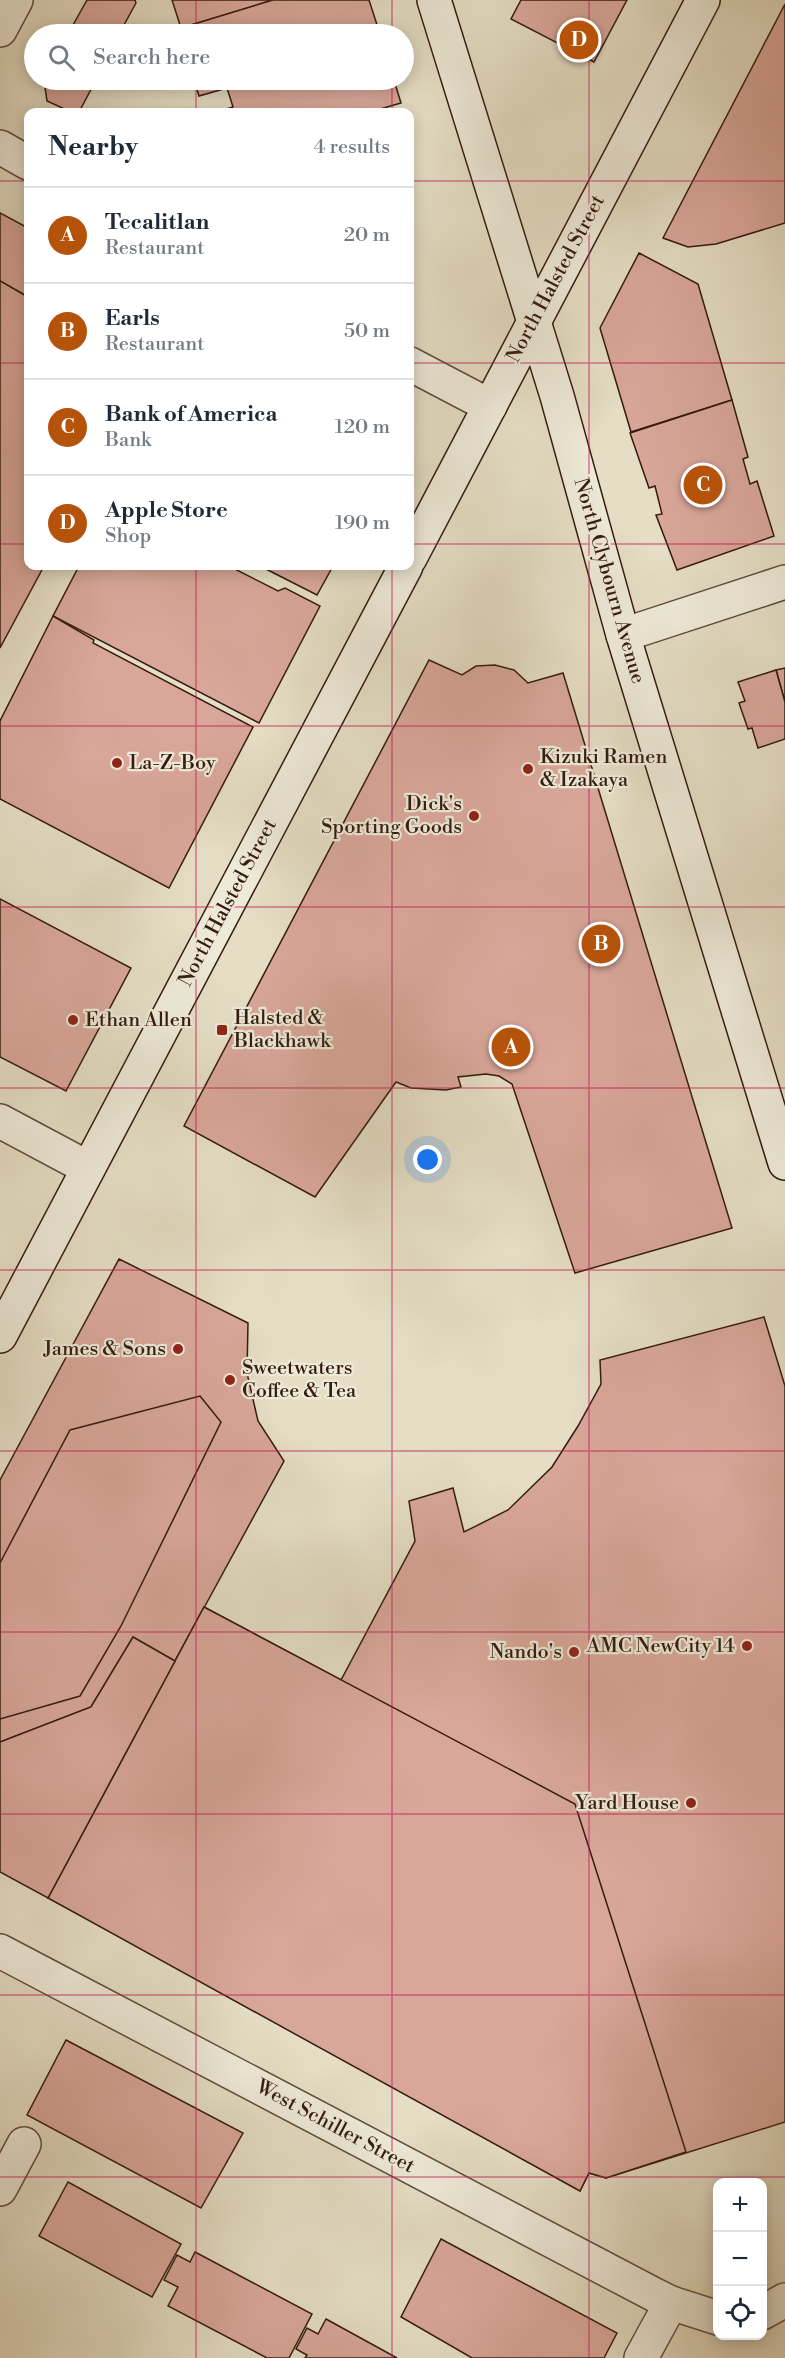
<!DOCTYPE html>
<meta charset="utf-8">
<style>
body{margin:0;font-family:"Libre Bodoni",serif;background:#f2f2f3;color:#1f2937}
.controls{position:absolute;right:18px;bottom:18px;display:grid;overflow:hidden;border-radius:12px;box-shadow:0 3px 15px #0003}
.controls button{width:54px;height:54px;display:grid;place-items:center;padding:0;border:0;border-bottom:2px solid #e0e1e3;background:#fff;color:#1f2937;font:30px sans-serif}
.you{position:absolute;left:428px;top:1160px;width:21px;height:21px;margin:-15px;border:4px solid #fff;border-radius:50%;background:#1a73e8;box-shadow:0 0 0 9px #1a73e833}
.badge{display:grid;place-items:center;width:39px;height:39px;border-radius:50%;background:#b45309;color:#fff;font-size:20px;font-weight:700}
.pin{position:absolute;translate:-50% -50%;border:3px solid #fff;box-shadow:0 2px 6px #0006}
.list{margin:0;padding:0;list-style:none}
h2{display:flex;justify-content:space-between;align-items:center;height:78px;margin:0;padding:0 24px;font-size:26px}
h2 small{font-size:20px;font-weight:400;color:#747a83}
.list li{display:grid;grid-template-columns:39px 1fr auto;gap:18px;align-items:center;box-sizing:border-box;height:96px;padding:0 24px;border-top:2px solid #e0e1e3}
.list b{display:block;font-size:22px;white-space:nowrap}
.list p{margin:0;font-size:20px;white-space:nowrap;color:#747a83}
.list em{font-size:20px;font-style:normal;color:#747a83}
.icon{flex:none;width:33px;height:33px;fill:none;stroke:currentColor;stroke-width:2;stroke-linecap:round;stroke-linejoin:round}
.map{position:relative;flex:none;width:785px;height:2358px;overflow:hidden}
.search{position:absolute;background:#fff;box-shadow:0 3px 15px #0003;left:24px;top:24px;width:390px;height:66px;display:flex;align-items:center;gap:15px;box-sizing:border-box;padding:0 21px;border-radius:33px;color:#747a83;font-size:22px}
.panel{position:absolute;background:#fff;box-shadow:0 3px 15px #0003;left:24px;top:108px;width:390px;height:462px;border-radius:12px}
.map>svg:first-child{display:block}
</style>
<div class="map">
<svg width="785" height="2358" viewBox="0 0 785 2358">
<rect width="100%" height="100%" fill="#e5dec5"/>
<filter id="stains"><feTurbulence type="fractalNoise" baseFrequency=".00333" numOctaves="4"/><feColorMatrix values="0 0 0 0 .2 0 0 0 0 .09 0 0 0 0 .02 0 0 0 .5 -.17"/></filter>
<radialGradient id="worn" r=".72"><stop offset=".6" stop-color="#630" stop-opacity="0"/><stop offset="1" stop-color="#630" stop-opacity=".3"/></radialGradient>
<g fill="#d9a79a" stroke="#341b0f" stroke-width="1.5">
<path d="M 87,0 L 135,0 L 136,3 L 119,34 L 68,34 Z"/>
<path d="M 172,0 L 273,0 L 181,28 Z"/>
<path d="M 273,0 L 369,0 L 380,34 L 169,34 L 168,32 Z"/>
<path d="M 521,0 L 627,0 L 594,62 L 511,19 Z"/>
<path d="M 785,4 L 785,223 L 716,244 L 688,247 L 663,238 Z"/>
<path d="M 44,80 L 96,80 L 79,112 L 71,112 L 47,101 Z"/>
<path d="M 194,80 L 394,80 L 401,103 L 370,112 L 216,112 L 233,107 L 227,88 L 199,96 Z"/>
<path d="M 0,213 L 28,228 L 28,297 L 0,281 Z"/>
<path d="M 639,253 L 698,284 L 732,400 L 631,432 L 600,328 Z"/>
<path d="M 0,281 L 28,297 L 28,566 L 44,566 L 0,648 Z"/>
<path d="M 732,400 L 748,457 L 743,459 L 750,484 L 757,481 L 774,536 L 677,570 L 656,515 L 662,514 L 655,486 L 649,488 L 630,433 Z"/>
<path d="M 79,566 L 229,566 L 278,591 L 285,588 L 320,606 L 259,723 L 53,616 Z"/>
<path d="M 260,566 L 333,566 L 317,595 Z"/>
<path d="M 53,616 L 94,640 L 93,643 L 253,727 L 169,888 L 0,799 L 0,721 Z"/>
<path d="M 429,660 L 462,675 L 476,666 L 495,665 L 514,670 L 528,683 L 563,673 L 732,1228 L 575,1273 L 512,1084 L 499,1076 L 486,1074 L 458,1077 L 461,1087 L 446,1090 L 411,1088 L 396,1082 L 315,1197 L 184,1126 Z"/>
<path d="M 785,668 L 785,702 L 776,670 Z"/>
<path d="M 776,670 L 785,702 L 785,739 L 758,748 L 752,728 L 748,729 L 739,703 L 745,701 L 738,682 Z"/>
<path d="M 0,899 L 131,968 L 66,1091 L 0,1057 Z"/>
<path d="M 119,1259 L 248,1323 L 247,1373 L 258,1421 L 284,1461 L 175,1661 L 133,1637 L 91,1707 L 0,1742 L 0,1480 Z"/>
<path d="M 764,1317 L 785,1386 L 785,2122 L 606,2178 L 589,2173 L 580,2191 L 194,1976 L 48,1898 L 204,1607 L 341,1680 L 415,1541 L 409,1501 L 453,1488 L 464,1532 L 508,1510 L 552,1467 L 578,1426 L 601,1384 L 600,1360 Z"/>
<path d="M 200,1396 L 221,1422 L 121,1626 L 80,1696 L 0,1719 L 0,1563 L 70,1430 Z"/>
<path d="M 204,1607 L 575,1804 L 686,2152 L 606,2178 L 589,2173 L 580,2191 L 48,1898 Z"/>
<path d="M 133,1637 L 175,1661 L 48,1898 L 0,1872 L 0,1742 L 91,1707 Z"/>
<path d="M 66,2040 L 243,2133 L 201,2208 L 27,2115 Z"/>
<path d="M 68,2182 L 181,2244 L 152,2297 L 39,2236 Z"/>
<path d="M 441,2239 L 617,2333 L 604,2358 L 472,2358 L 401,2317 Z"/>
<path d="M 195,2252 L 312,2314 L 289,2358 L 267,2358 L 168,2306 L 178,2287 L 164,2280 L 177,2255 L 190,2262 Z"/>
<path d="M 326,2319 L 397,2358 L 305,2358 L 307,2355 L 296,2349 L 307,2328 L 318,2334 Z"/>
</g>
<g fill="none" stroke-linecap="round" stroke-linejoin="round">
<defs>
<g id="minor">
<path d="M 0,30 L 16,0"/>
<path d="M 0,147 L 28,163"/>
<path d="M 410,364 L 490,406"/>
<path d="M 623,635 L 785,582"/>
<path d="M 0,1121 L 88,1168"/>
<path d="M 0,1951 L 653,2294 L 671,2303 L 718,2318"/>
<path d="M 0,2189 L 24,2144"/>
<path d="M 762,2313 L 785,2300"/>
<path d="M 641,2358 L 671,2303"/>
</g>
<g id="secondary">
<path d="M 434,0 L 557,396 L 623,635 L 785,1163"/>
<path d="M 410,558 L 703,0"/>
<path d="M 0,1336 L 406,566"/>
</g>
</defs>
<use href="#minor" stroke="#604c3c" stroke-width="36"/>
<use href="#secondary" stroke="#341b0f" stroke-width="36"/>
<use href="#minor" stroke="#eeead9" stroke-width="33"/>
<use href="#secondary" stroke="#eeead9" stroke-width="33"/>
</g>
<path fill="none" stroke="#c2185b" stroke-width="1.5" stroke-opacity="0.55" d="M 196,0 L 196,34M 392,0 L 392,34M 589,0 L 589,2358M 196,80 L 196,112M 392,80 L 392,112M 0,181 L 28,181M 410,181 L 785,181M 0,363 L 28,363M 410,363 L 785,363M 0,544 L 28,544M 410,544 L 785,544M 196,566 L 196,2358M 392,566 L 392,2358M 0,726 L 785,726M 0,907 L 785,907M 0,1088 L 785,1088M 0,1270 L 785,1270M 0,1451 L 785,1451M 0,1632 L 785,1632M 0,1814 L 785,1814M 0,1995 L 785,1995M 0,2177 L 785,2177"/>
<g fill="#8f2418" stroke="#eeead9" stroke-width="2">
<circle cx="117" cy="763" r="6"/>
<circle cx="528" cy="769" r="6"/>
<circle cx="474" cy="816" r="6"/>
<circle cx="73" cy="1020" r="6"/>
<rect x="216" y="1024" width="12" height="12" rx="3"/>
<circle cx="178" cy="1349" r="6"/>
<circle cx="230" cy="1380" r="6"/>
<circle cx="747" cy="1646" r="6"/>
<circle cx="574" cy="1652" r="6"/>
<circle cx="691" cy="1803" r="6"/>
</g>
<g text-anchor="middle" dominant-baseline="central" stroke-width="4.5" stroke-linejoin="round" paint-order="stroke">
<g font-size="20" fill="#341b0f" stroke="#eeead9">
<text transform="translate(556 279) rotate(-62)">North Halsted Street</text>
<text transform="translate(609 581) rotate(74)">North Clybourn Avenue</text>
<text transform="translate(228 903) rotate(-62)">North Halsted Street</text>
<text transform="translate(335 2127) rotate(28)">West Schiller Street</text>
</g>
<g font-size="20" fill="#341b0f" stroke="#eeead9" text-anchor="start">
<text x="540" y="757">Kizuki Ramen<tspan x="540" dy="23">&amp; Izakaya</tspan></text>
<text x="129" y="763">La-Z-Boy</text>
<text x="462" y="804" text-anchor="end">Dick's<tspan x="462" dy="23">Sporting Goods</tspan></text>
<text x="234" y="1018">Halsted &amp;<tspan x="234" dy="23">Blackhawk</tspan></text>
<text x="85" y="1020">Ethan Allen</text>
<text x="166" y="1349" text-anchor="end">James &amp; Sons</text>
<text x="242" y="1368">Sweetwaters<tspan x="242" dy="23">Coffee &amp; Tea</tspan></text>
<text x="735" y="1646" text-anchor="end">AMC NewCity 14</text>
<text x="562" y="1652" text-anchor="end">Nando's</text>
<text x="679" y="1803" text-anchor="end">Yard House</text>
</g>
</g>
<rect width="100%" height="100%" filter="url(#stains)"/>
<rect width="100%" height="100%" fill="url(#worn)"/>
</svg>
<div class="controls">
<button>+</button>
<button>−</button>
<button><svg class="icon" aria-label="locate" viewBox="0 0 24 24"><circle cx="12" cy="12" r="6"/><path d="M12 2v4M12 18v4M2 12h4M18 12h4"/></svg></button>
</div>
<div class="you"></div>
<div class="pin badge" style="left:511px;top:1047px">A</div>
<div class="pin badge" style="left:601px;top:944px">B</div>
<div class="pin badge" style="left:703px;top:485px">C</div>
<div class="pin badge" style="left:579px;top:40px">D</div>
<div class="search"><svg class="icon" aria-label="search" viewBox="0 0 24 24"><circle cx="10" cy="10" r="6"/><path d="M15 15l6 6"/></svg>Search here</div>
<section class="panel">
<h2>Nearby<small>4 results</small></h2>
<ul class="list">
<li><span class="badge">A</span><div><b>Tecalitlan</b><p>Restaurant</p></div><em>20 m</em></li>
<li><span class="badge">B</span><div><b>Earls</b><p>Restaurant</p></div><em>50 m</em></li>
<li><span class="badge">C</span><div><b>Bank of America</b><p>Bank</p></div><em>120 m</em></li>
<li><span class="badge">D</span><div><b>Apple Store</b><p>Shop</p></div><em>190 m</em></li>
</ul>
</section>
</div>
